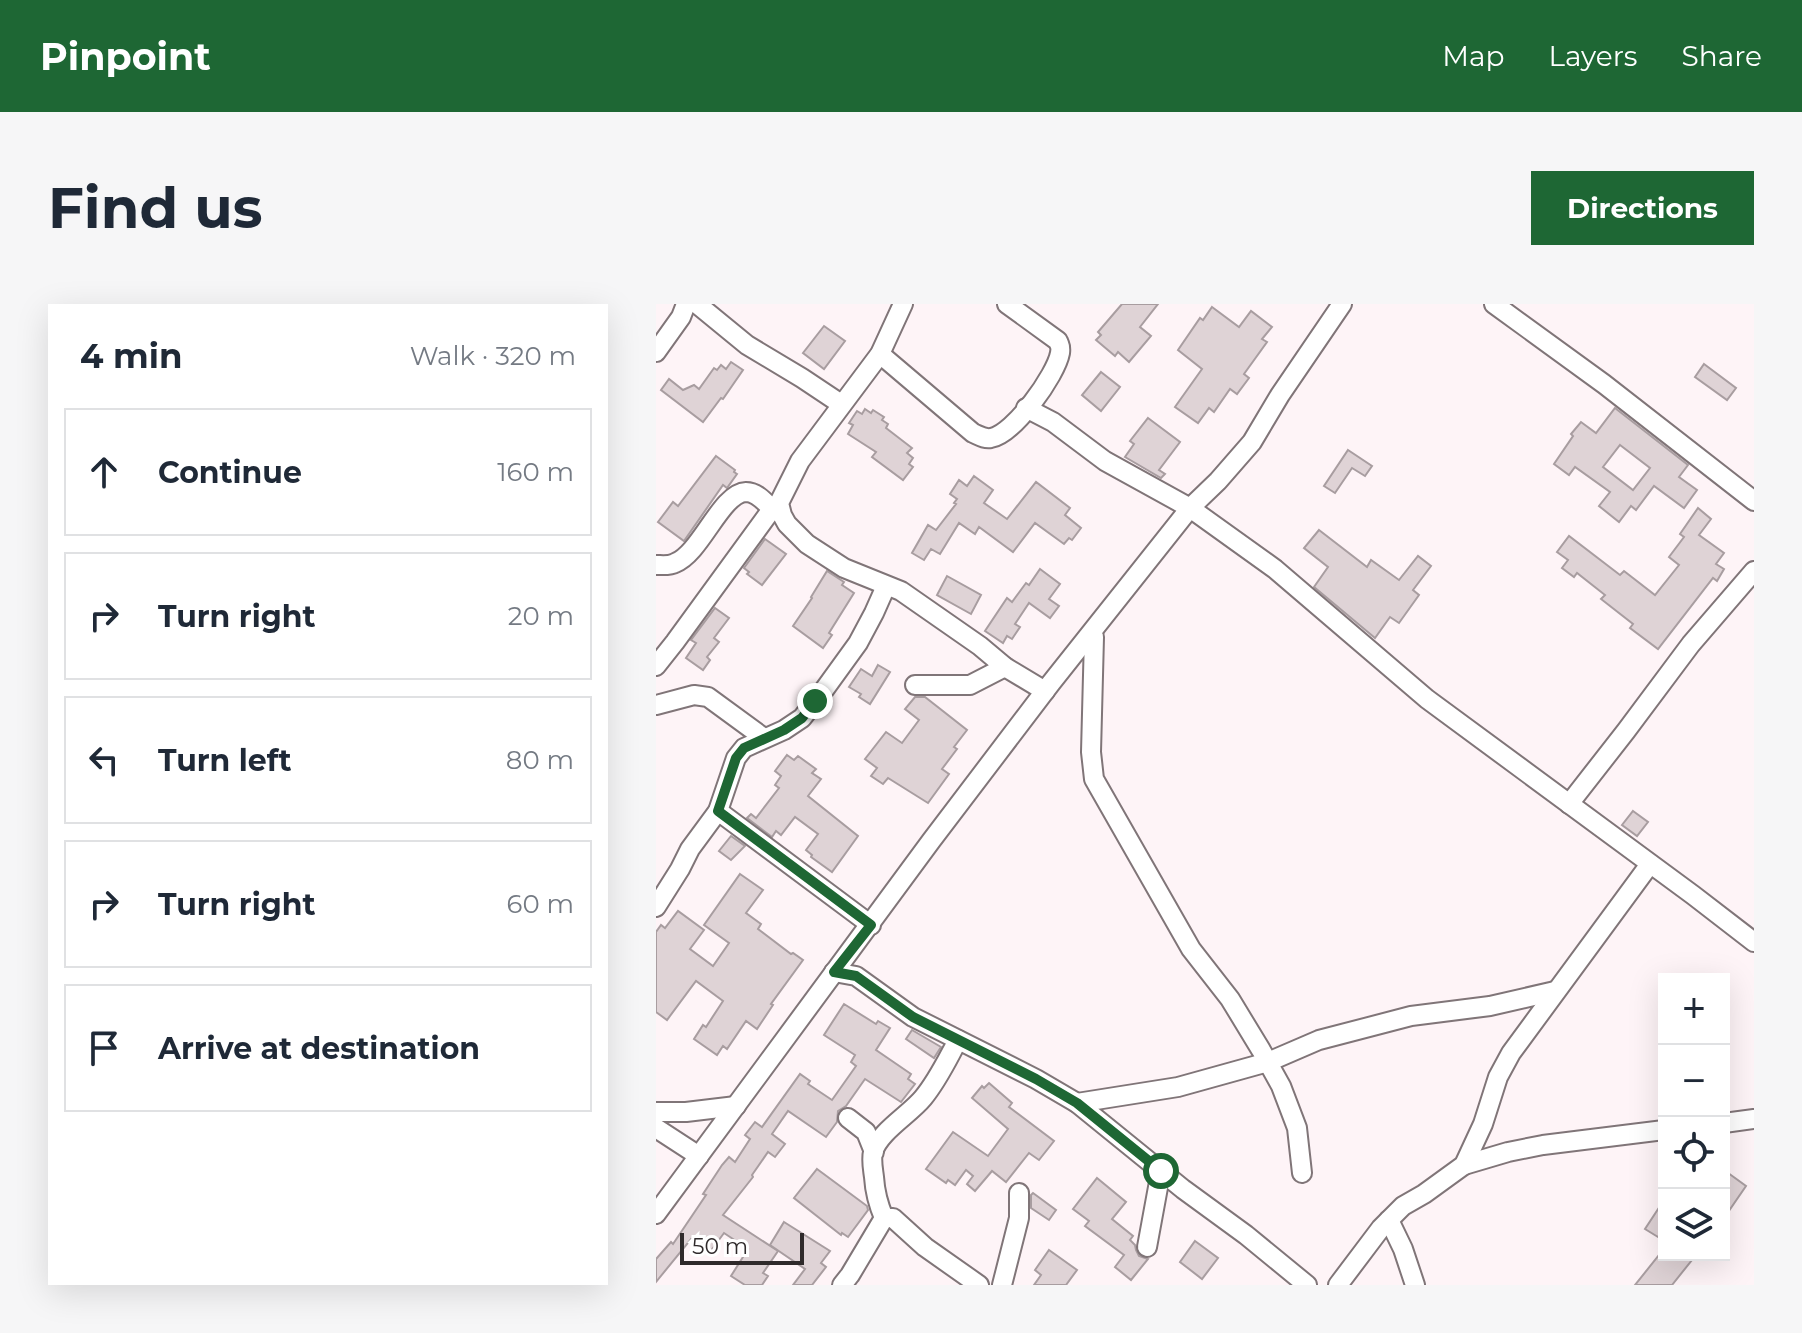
<!DOCTYPE html>
<meta charset="utf-8">
<style>
body{margin:0;font-family:Montserrat,sans-serif;background:#f6f6f7;color:#1f2937}
.controls{position:absolute;right:24px;bottom:24px;display:grid;overflow:hidden;border-radius:0px;box-shadow:0 8px 32px #0002}
.controls button{width:72px;height:72px;display:grid;place-items:center;padding:0;border:0;border-bottom:2px solid #e0e1e3;background:#fff;color:#1f2937;font:40px sans-serif}
.scale{position:absolute;left:24px;bottom:20px;width:124px;box-sizing:border-box;padding-left:8px;border:4px solid #2f2a2b;border-top:0;font-size:22px;line-height:28px;white-space:nowrap;color:#2f2a2b;-webkit-text-stroke:6px #fff;paint-order:stroke}
.stop{position:absolute;width:24px;height:24px;margin:-18px;border:6px solid #1e6734;border-radius:50%;background:#fff}
.stop.end{background:#1e6734;border-color:#fff;box-shadow:0 2px 8px #0008}
.list{margin:0;padding:0;list-style:none}
h2{display:flex;justify-content:space-between;align-items:center;height:104px;margin:0;padding:0 32px;font-size:34px}
h2 small{font-size:26px;font-weight:400;color:#747a83}
.list li{display:grid;grid-template-columns:52px 1fr auto;gap:24px;align-items:center;box-sizing:border-box;height:128px;margin:0 16px 16px;padding:0 16px;border:2px solid #e0e1e3;border-radius:0px}
.list b{display:block;font-size:30px;white-space:nowrap}
.list em{font-size:26px;font-style:normal;color:#747a83}
.icon{flex:none;width:44px;height:44px;fill:none;stroke:currentColor;stroke-width:2;stroke-linecap:round;stroke-linejoin:round}
.map{position:relative;flex:none;width:1098px;height:981px;overflow:hidden;border-radius:0px}
header{display:flex;align-items:center;gap:48px;box-sizing:border-box;height:112px;padding:0 40px;background:#1e6734;color:#fff}
header strong{font-size:38px}
nav{display:flex;gap:44px;margin-inline-start:auto;font-size:28px}
.intro{display:flex;align-items:center;justify-content:space-between;box-sizing:border-box;height:192px;padding:0 48px}
h1{margin:0;font-size:56px}
.button{padding:20px 36px;border-radius:0px;background:#1e6734;color:#fff;font-size:28px;font-weight:700}
main{display:flex;gap:48px;padding:0 48px}
aside{flex:1;background:#fff;border-radius:0px;box-shadow:0 8px 32px #0002}
.map>svg:first-child{display:block}
</style>
<header>
<strong>Pinpoint</strong>
<nav><a>Map</a><a>Layers</a><a>Share</a></nav>
</header>
<div class="intro"><h1>Find us</h1><a class="button">Directions</a></div>
<main>
<aside>
<h2>4 min<small>Walk · 320 m</small></h2>
<ul class="list">
<li><svg class="icon" aria-label="ahead" viewBox="0 0 24 24"><path d="M12 20V5M6 11l6-6 6 6"/></svg><div><b>Continue</b></div><em>160 m</em></li>
<li><svg class="icon" aria-label="right" viewBox="0 0 24 24"><path d="M7 20v-9h11M14 6l5 5-5 5"/></svg><div><b>Turn right</b></div><em>20 m</em></li>
<li><svg class="icon" aria-label="left" viewBox="0 0 24 24"><path d="M17 20v-9H6M10 6l-5 5 5 5"/></svg><div><b>Turn left</b></div><em>80 m</em></li>
<li><svg class="icon" aria-label="right" viewBox="0 0 24 24"><path d="M7 20v-9h11M14 6l5 5-5 5"/></svg><div><b>Turn right</b></div><em>60 m</em></li>
<li><svg class="icon" aria-label="arrive" viewBox="0 0 24 24"><path d="M6 21V4h12l-3 4 3 4H6"/></svg><div><b>Arrive at destination</b></div></li>
</ul>
</aside>
<div class="map">
<svg width="1098" height="981" viewBox="0 0 1098 981">
<rect width="100%" height="100%" fill="#fef4f7"/>
<g fill="#dfd3d6" stroke="#a89da0" stroke-width="2" fill-rule="evenodd">
<path d="M 466,0 L 502,0 L 484,23 L 495,32 L 473,58 L 462,48 L 459,52 L 440,36 L 445,31 L 442,28 Z"/>
<path d="M 556,3 L 583,23 L 595,7 L 616,23 L 606,35 L 611,38 L 588,70 L 593,74 L 581,90 L 574,85 L 558,108 L 553,104 L 542,119 L 519,103 L 546,65 L 522,46 L 544,14 L 547,16 Z"/>
<path d="M 168,22 L 189,37 L 168,65 L 147,49 Z"/>
<path d="M 75,58 L 87,66 L 67,95 L 65,94 L 47,118 L 5,86 L 13,75 L 27,86 L 38,81 L 43,85 L 58,64 L 61,66 L 65,61 L 70,65 Z"/>
<path d="M 1048,60 L 1080,84 L 1071,96 L 1039,73 Z"/>
<path d="M 445,68 L 464,83 L 445,107 L 426,91 Z"/>
<path d="M 959,104 L 1032,161 L 1023,173 L 1041,186 L 1028,204 L 998,182 L 980,206 L 975,202 L 963,218 L 943,202 L 954,188 L 919,163 L 913,171 L 898,160 L 917,132 L 915,130 L 925,118 L 940,129 ZM 964,141 L 994,164 L 977,186 L 947,163 Z"/>
<path d="M 209,105 L 215,109 L 217,106 L 228,113 L 226,116 L 232,120 L 230,124 L 256,144 L 251,149 L 257,154 L 253,160 L 257,163 L 247,176 L 216,153 L 220,148 L 192,130 L 197,121 L 193,119 L 201,107 L 206,110 Z"/>
<path d="M 492,114 L 524,138 L 503,166 L 509,170 L 505,174 L 469,153 L 478,140 L 474,137 Z"/>
<path d="M 692,146 L 716,162 L 709,172 L 696,164 L 679,189 L 668,182 Z"/>
<path d="M 60,152 L 79,166 L 78,168 L 81,170 L 71,184 L 67,181 L 28,237 L 2,218 L 17,198 L 22,202 Z"/>
<path d="M 318,172 L 337,186 L 328,199 L 351,215 L 380,178 L 414,204 L 409,211 L 425,224 L 416,236 L 413,234 L 408,240 L 379,219 L 357,248 L 323,223 L 319,230 L 303,219 L 284,250 L 275,245 L 268,256 L 256,249 L 272,221 L 280,226 L 300,200 L 298,199 L 301,195 L 294,190 L 303,176 L 311,182 Z"/>
<path d="M 1042,204 L 1055,215 L 1043,231 L 1068,249 L 1060,260 L 1068,265 L 1061,277 L 1057,274 L 1002,345 L 974,324 L 977,320 L 945,295 L 949,291 L 921,269 L 918,273 L 906,264 L 912,256 L 901,248 L 913,232 L 964,271 L 968,267 L 999,291 L 1023,261 L 1013,253 L 1028,233 L 1024,230 Z"/>
<path d="M 663,226 L 711,263 L 715,256 L 743,276 L 762,252 L 775,262 L 757,286 L 763,291 L 743,319 L 734,313 L 719,334 L 658,283 L 672,263 L 648,244 Z"/>
<path d="M 109,235 L 130,250 L 106,281 L 91,270 L 93,268 L 88,264 Z"/>
<path d="M 384,265 L 404,280 L 393,295 L 403,302 L 394,314 L 373,299 L 359,320 L 364,323 L 356,335 L 351,332 L 347,339 L 329,327 L 351,294 L 356,298 L 370,279 L 373,281 Z"/>
<path d="M 171,267 L 188,278 L 186,281 L 198,289 L 173,329 L 176,331 L 167,344 L 137,322 L 156,294 L 155,293 Z"/>
<path d="M 291,272 L 325,291 L 315,310 L 281,291 Z"/>
<path d="M 59,304 L 73,314 L 58,334 L 63,338 L 51,353 L 54,356 L 47,366 L 30,354 L 40,339 L 35,336 Z"/>
<path d="M 222,361 L 234,368 L 214,400 L 203,393 L 205,390 L 193,383 L 205,365 L 216,372 Z"/>
<path d="M 259,393 L 269,393 L 311,426 L 298,443 L 301,445 L 286,465 L 293,470 L 272,499 L 232,474 L 227,480 L 215,472 L 221,464 L 209,455 L 230,428 L 246,439 L 263,416 L 249,405 Z"/>
<path d="M 131,451 L 138,456 L 142,452 L 160,465 L 156,469 L 165,475 L 152,492 L 202,532 L 176,568 L 155,553 L 156,551 L 150,546 L 162,530 L 139,513 L 125,531 L 120,527 L 116,533 L 91,514 L 95,510 L 100,514 L 123,484 L 119,481 L 125,472 L 119,467 Z"/>
<path d="M 977,507 L 992,518 L 981,532 L 966,521 Z"/>
<path d="M 75,532 L 89,542 L 75,556 L 63,547 Z"/>
<path d="M 84,570 L 107,586 L 90,609 L 105,620 L 102,625 L 135,650 L 137,649 L 147,656 L 115,700 L 117,701 L 101,725 L 90,717 L 71,745 L 67,742 L 61,751 L 38,735 L 47,721 L 50,723 L 67,697 L 40,677 L 11,716 L 0,708 L 0,628 L 5,621 L 9,624 L 22,607 L 48,626 L 34,645 L 57,662 L 73,639 L 48,621 Z"/>
<path d="M 188,700 L 220,720 L 222,717 L 234,724 L 220,746 L 255,770 L 252,775 L 259,780 L 245,798 L 209,775 L 190,802 L 182,807 L 181,818 L 170,833 L 132,807 L 116,830 L 129,840 L 119,853 L 112,848 L 96,871 L 97,873 L 67,911 L 122,947 L 107,969 L 112,972 L 106,981 L 89,981 L 75,972 L 92,945 L 68,929 L 54,948 L 35,935 L 0,978 L 0,955 L 15,938 L 17,940 L 50,891 L 47,890 L 66,861 L 73,853 L 79,858 L 94,835 L 89,831 L 99,818 L 106,823 L 144,770 L 154,777 L 152,780 L 176,796 L 200,762 L 195,758 L 199,751 L 168,731 Z"/>
<path d="M 256,726 L 285,743 L 278,754 L 250,735 Z"/>
<path d="M 333,779 L 356,799 L 353,803 L 398,837 L 383,856 L 373,849 L 350,878 L 336,867 L 319,887 L 311,880 L 317,872 L 310,866 L 299,881 L 292,876 L 290,879 L 270,865 L 297,828 L 332,852 L 352,825 L 316,794 L 326,782 L 328,784 Z"/>
<path d="M 161,865 L 211,902 L 212,906 L 192,933 L 186,929 L 185,931 L 138,894 Z"/>
<path d="M 1068,866 L 1090,882 L 1068,914 Z"/>
<path d="M 441,874 L 470,898 L 456,915 L 477,932 L 474,936 L 479,941 L 480,946 L 483,952 L 492,955 L 475,976 L 459,963 L 468,951 L 429,922 L 433,917 L 417,905 Z"/>
<path d="M 377,889 L 400,906 L 393,916 L 375,904 L 375,891 Z"/>
<path d="M 1008,896 L 1008,924 L 1002,933 L 989,925 Z"/>
<path d="M 128,918 L 174,947 L 165,959 L 170,963 L 156,981 L 137,981 L 149,965 L 114,941 Z"/>
<path d="M 539,937 L 562,954 L 546,975 L 524,958 Z"/>
<path d="M 393,946 L 421,966 L 410,981 L 378,981 L 385,971 L 379,966 Z"/>
<path d="M 1003,951 L 1040,951 L 1016,981 L 979,981 Z"/>
</g>
<g fill="none" stroke-linecap="round" stroke-linejoin="round">
<defs>
<g id="street">
<path d="M 41,0 L 91,41 L 146,74 L 185,100"/>
<path d="M 247,0 L 224,50 L 144,157 L 123,199 L 126,211 L 131,220 L 151,240 L 188,264 L 245,287 L 324,342 L 349,363 L 389,387"/>
<path d="M 838,0 L 948,80 L 1098,197"/>
<path d="M 0,48 L 25,13 L 30,0"/>
<path d="M 224,50 L 317,129 C 324,132 328,135 335,134 C 358,130 400,71 404,49 C 405,42 404,43 402,37 L 351,0"/>
<path d="M 370,104 L 397,118 L 449,157 L 534,204 L 619,265 L 771,395 L 1037,591 L 1098,638"/>
<path d="M 0,261 C 6,261 14,262 19,259 C 45,249 65,189 90,188 C 101,188 109,198 116,205"/>
<path d="M 438,333 L 435,448 L 438,475 L 535,645 L 574,695 L 605,746 L 625,782 L 641,824 L 646,869"/>
<path d="M 0,362 L 19,338 L 116,205 L 123,199"/>
<path d="M 259,381 L 314,381 L 349,363"/>
<path d="M 0,401 L 38,391 L 52,393 L 108,434"/>
<path d="M 913,500 L 970,427 L 1035,340 L 1098,267"/>
<path d="M 62,507 L 215,621"/>
<path d="M 0,603 L 24,565 L 34,545 L 62,507 L 80,454 L 88,444 L 128,426 L 146,414 L 168,386 L 202,339 L 218,309 L 230,282"/>
<path d="M 178,668 L 200,672 L 257,713 L 380,775 L 421,799 L 527,885 L 590,931 L 651,981"/>
<path d="M 421,799 L 522,783 L 612,758 L 663,736 L 755,712 L 834,702 L 899,687"/>
<path d="M 0,808 L 30,808 L 80,802"/>
<path d="M 192,814 L 210,828 L 218,848"/>
<path d="M 1068,819 L 1098,815"/>
<path d="M 0,824 L 43,852"/>
<path d="M 808,861 L 852,848 L 887,841 L 1008,826"/>
<path d="M 0,910 L 275,537 L 395,379 L 534,204 L 562,177 L 596,138 L 624,91 L 686,0"/>
<path d="M 228,914 L 237,914 L 269,943 L 323,981"/>
<path d="M 733,916 L 747,945 L 759,981"/>
<path d="M 491,943 L 505,867"/>
<path d="M 186,981 L 194,971 L 228,914 C 222,900 219,889 218,873 C 217,865 215,856 217,848 C 224,827 253,811 267,794 C 282,776 291,756 302,736"/>
<path d="M 346,981 L 363,914 L 363,889"/>
<path d="M 682,981 L 725,924 L 747,902 L 768,890 L 808,861 L 827,820 L 842,773 L 855,749 L 994,560"/>
</g>
</defs>
<use href="#street" stroke="#807578" stroke-width="22"/>
<use href="#street" stroke="#fff" stroke-width="18"/>
</g>
<g fill="none" stroke-linecap="round" stroke-linejoin="round">
<path stroke="#1e6734" stroke-width="10" d="M 159,397 L 146,414 L 128,426 L 88,444 L 80,454 L 62,507 L 215,621 L 178,668 L 200,672 L 257,713 L 380,775 L 421,799 L 505,867"/>
</g>
</svg>
<div class="controls">
<button>+</button>
<button>−</button>
<button><svg class="icon" aria-label="locate" viewBox="0 0 24 24"><circle cx="12" cy="12" r="6"/><path d="M12 2v4M12 18v4M2 12h4M18 12h4"/></svg></button>
<button><svg class="icon" aria-label="layers" viewBox="0 0 24 24"><path d="M12 4l9 5-9 5-9-5zM3 14l9 5 9-5"/></svg></button>
</div>
<div class="scale">50 m</div>
<div class="stop" style="left:505px;top:867px"></div>
<div class="stop end" style="left:159px;top:397px"></div>
</div>
</main>
